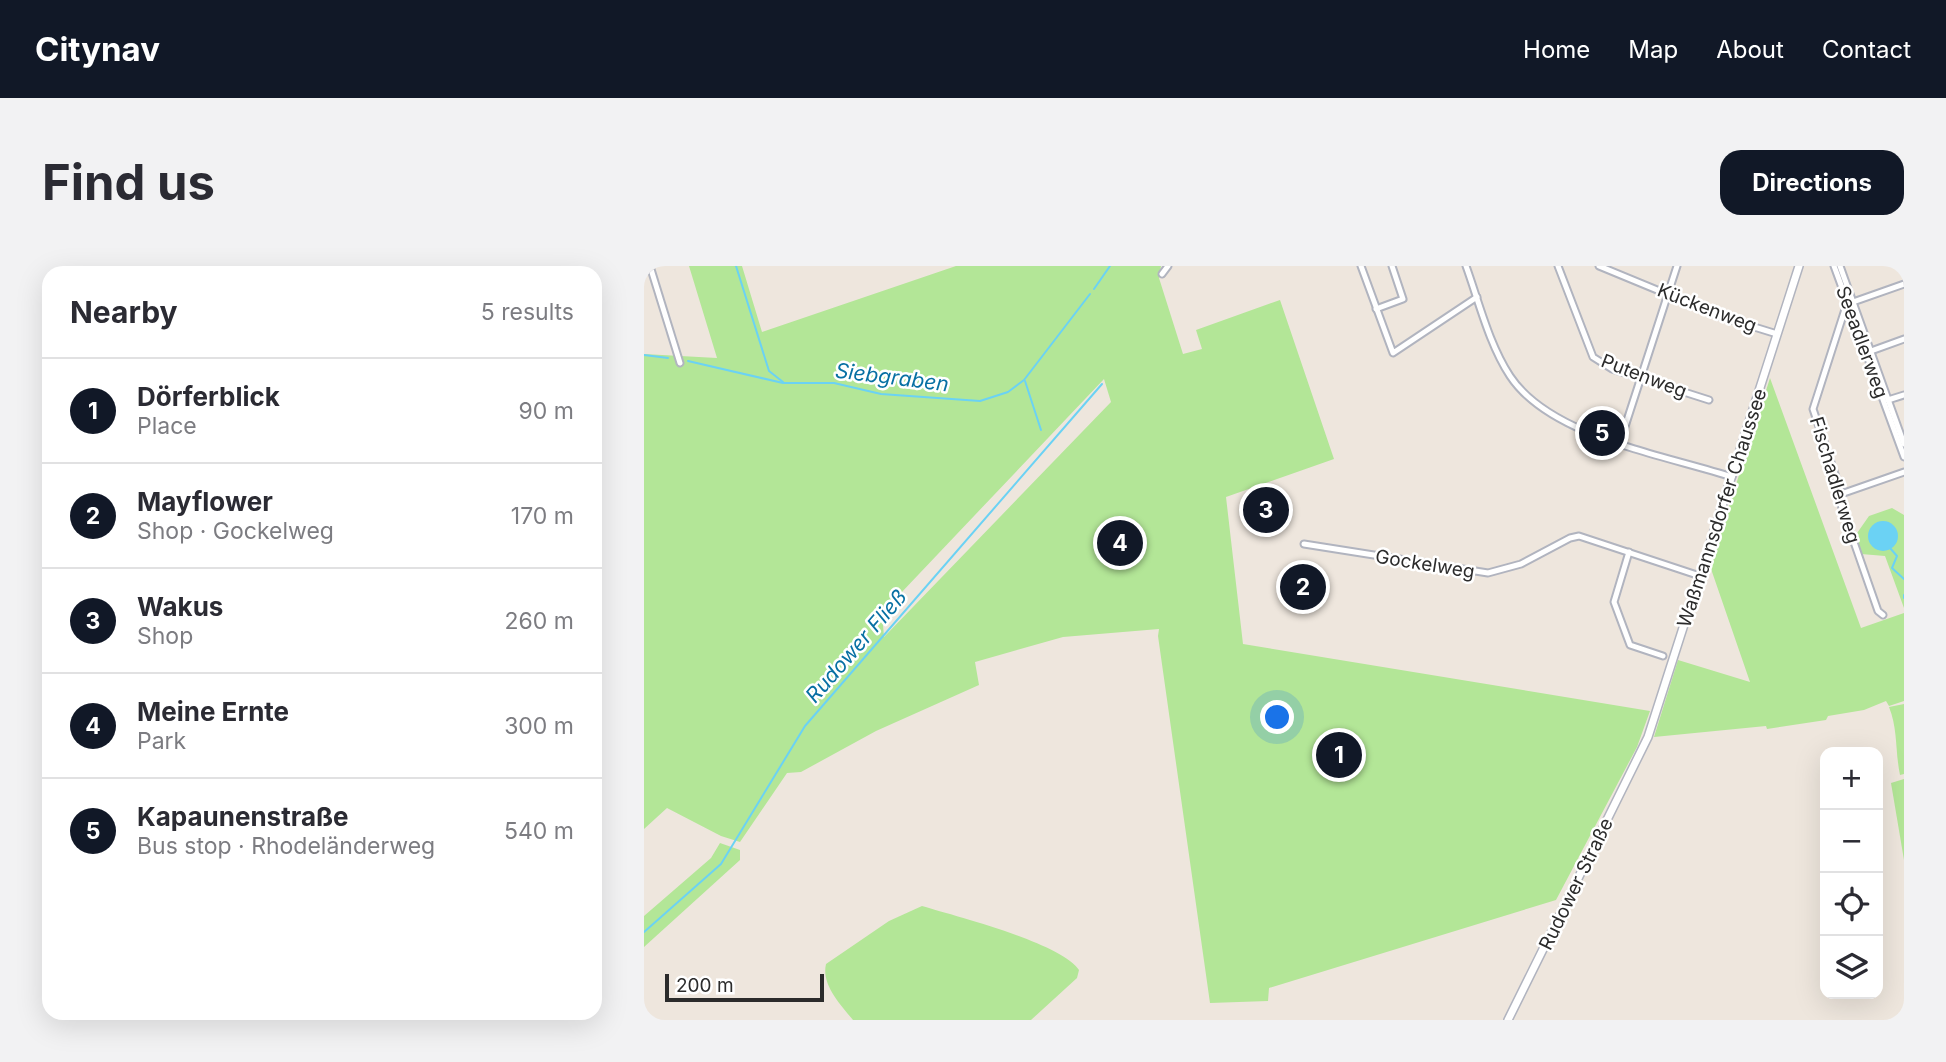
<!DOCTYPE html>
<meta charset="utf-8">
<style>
body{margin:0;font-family:Inter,sans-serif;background:#f2f2f3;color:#2b2b33}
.controls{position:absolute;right:21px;bottom:21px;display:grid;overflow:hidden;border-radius:14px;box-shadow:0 7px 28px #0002}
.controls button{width:63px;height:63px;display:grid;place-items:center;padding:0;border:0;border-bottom:2px solid #e1e1e2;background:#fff;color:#2b2b33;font:35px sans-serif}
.scale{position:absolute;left:21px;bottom:18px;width:159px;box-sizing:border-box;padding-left:7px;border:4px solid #2b2b2b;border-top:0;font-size:19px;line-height:24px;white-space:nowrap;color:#2b2b2b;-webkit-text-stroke:5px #fff;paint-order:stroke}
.you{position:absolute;left:634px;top:452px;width:24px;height:24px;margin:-18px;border:5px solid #fff;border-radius:50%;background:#1a73e8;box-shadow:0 0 0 10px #1a73e833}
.badge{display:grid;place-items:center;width:46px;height:46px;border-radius:50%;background:#111827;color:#fff;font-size:23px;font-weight:700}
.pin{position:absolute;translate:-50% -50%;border:4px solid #fff;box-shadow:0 2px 7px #0006}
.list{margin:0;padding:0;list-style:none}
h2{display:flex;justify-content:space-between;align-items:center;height:91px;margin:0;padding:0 28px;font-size:30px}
h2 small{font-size:23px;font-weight:400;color:#7c7c81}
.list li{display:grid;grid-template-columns:46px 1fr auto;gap:21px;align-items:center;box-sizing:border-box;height:105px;padding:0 28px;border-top:2px solid #e1e1e2}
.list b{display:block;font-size:26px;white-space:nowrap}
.list p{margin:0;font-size:23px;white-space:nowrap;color:#7c7c81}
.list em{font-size:23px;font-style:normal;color:#7c7c81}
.icon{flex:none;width:38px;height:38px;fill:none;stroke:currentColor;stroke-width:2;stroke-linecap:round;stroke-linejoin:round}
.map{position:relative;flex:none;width:1260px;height:754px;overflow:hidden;border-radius:21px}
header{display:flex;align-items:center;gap:42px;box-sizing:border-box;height:98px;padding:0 35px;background:#111827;color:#fff}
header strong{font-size:33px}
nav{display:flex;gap:38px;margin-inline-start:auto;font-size:24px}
.intro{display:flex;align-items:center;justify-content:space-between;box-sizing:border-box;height:168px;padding:0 42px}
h1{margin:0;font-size:49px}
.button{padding:18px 32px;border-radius:21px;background:#111827;color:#fff;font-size:24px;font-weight:700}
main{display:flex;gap:42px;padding:0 42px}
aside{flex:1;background:#fff;border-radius:21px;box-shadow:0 7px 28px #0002}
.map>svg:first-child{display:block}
</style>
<header>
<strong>Citynav</strong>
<nav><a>Home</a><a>Map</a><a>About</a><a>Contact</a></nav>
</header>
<div class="intro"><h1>Find us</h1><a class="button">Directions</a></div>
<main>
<aside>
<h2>Nearby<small>5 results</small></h2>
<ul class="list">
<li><span class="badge">1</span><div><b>Dörferblick</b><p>Place</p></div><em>90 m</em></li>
<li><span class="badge">2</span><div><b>Mayflower</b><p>Shop · Gockelweg</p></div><em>170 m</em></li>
<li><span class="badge">3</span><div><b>Wakus</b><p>Shop</p></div><em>260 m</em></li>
<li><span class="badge">4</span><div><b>Meine Ernte</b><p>Park</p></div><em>300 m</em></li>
<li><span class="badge">5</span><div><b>Kapaunenstraße</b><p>Bus stop · Rhodeländerweg</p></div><em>540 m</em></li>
</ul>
</aside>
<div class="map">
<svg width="1260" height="754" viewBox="0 0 1260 754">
<rect width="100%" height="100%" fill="#eee6dd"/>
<g fill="#b3e697" fill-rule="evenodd">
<path d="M 45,0 L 98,0 L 118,66 L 312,0 L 517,0 L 515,12 L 539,88 L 558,83 L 552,64 L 636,34 L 690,193 L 582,231 L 599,378 L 1006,445 L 993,481 L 912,634 L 625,722 L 624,735 L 566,737 L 514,370 L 515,363 L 419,371 L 331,396 L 335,419 L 232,465 L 157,506 L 143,507 L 96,576 L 77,570 L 23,542 L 0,563 L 0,88 L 73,92 ZM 460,113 L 467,136 L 240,371 L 238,347 Z"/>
<path d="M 1126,112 L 1217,362 L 1260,347 L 1260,435 L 1245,440 L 1242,435 L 1220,444 L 1184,450 L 1182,454 L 1123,463 L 1122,460 L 1010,471 L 1034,394 L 1106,416 L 1066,300 Z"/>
<path d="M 1248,242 L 1260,249 L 1260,342 L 1241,290 L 1217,288 L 1211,270 L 1225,250 Z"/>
<path d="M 1260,438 L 1260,508 L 1256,509 C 1251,485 1254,463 1245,441 Z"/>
<path d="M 1260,513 L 1260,594 L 1247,517 Z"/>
<path d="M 76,577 L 96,584 L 96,594 L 0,681 L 0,650 L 67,592 Z"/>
<path d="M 278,640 C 311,650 418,677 435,704 L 433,712 L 387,754 L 209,754 C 197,739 177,719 182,698 L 245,655 Z"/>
</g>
<circle fill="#6bd2f4" cx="1239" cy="270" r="15"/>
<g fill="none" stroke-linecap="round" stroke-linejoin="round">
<g stroke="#6bd2f4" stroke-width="2">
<path d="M 92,0 L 125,105 L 139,116"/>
<path d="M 450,23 L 466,0"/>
<path d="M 0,89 L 24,92"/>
<path d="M 44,95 L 139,117 L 190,117 L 237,128 L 336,135 L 364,126 L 380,114 L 446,28"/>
<path d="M 381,115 L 397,164"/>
<path d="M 1246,282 L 1253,290 L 1248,302 L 1260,313"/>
<path d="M 1260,329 L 1260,332"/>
<path d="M 0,666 L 77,598 L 161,460 L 458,118"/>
</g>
<defs>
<g id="minor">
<path d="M 6,0 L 36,97"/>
<path d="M 717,0 L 749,87 L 833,31"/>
<path d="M 822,0 C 835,36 845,78 866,110 C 906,171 1021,189 1088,211"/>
<path d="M 914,0 L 949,91 L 968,103 L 1065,134"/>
<path d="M 955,0 L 1081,52 L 1133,68"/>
<path d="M 1190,0 L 1260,191"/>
<path d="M 1196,0 L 1260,178"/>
<path d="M 518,8 L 524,0"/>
<path d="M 1209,36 L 1260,18"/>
<path d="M 1203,37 L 1169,143 L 1197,226 L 1196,236 L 1234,345 L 1239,349"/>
<path d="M 732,43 L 759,33 L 748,0"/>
<path d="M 1227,85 L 1260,73"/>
<path d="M 1244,134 L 1260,129"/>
<path d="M 976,176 L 1033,0"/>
<path d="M 1197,228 L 1260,206"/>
<path d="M 660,278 L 844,307 L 877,298 L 926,272 L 935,270 L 1056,310"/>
<path d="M 985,286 L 970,336 L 986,379 L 1019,390"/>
</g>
<path id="tertiary" d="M 864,754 L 1004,471 L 1155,0"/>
</defs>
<use href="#minor" stroke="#b1b4bf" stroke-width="9"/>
<use href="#tertiary" stroke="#b1b4bf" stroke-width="10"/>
<use href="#minor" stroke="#fff" stroke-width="5"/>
<use href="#tertiary" stroke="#fff" stroke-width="7"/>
</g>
<g text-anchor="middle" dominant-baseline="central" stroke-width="5" stroke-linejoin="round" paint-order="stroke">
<g font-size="19" fill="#2b2b2b" stroke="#fff">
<text transform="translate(1063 42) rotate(21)">Kückenweg</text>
<text transform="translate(1218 76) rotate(70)">Seeadlerweg</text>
<text transform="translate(1000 110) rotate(21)">Putenweg</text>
<text transform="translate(1191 214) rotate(73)">Fischadlerweg</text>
<text transform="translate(1078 242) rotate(-72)">Waßmannsdorfer Chaussee</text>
<text transform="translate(781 298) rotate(9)">Gockelweg</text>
<text transform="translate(932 618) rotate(-64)">Rudower Straße</text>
</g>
<g font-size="21" font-style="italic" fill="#0770a3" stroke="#fff">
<text transform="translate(248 111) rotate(7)">Siebgraben</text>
<text transform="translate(212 380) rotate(-49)">Rudower Fließ</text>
</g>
</g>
</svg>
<div class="controls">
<button>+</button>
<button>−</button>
<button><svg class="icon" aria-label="locate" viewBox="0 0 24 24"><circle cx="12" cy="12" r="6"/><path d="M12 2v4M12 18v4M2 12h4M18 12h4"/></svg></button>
<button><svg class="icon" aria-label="layers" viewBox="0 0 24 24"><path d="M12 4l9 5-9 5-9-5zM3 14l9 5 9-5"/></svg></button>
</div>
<div class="scale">200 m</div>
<div class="you"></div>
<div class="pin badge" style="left:695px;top:489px">1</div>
<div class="pin badge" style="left:659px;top:321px">2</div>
<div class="pin badge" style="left:622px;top:244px">3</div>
<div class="pin badge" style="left:476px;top:277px">4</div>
<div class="pin badge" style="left:958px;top:167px">5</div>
</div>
</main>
